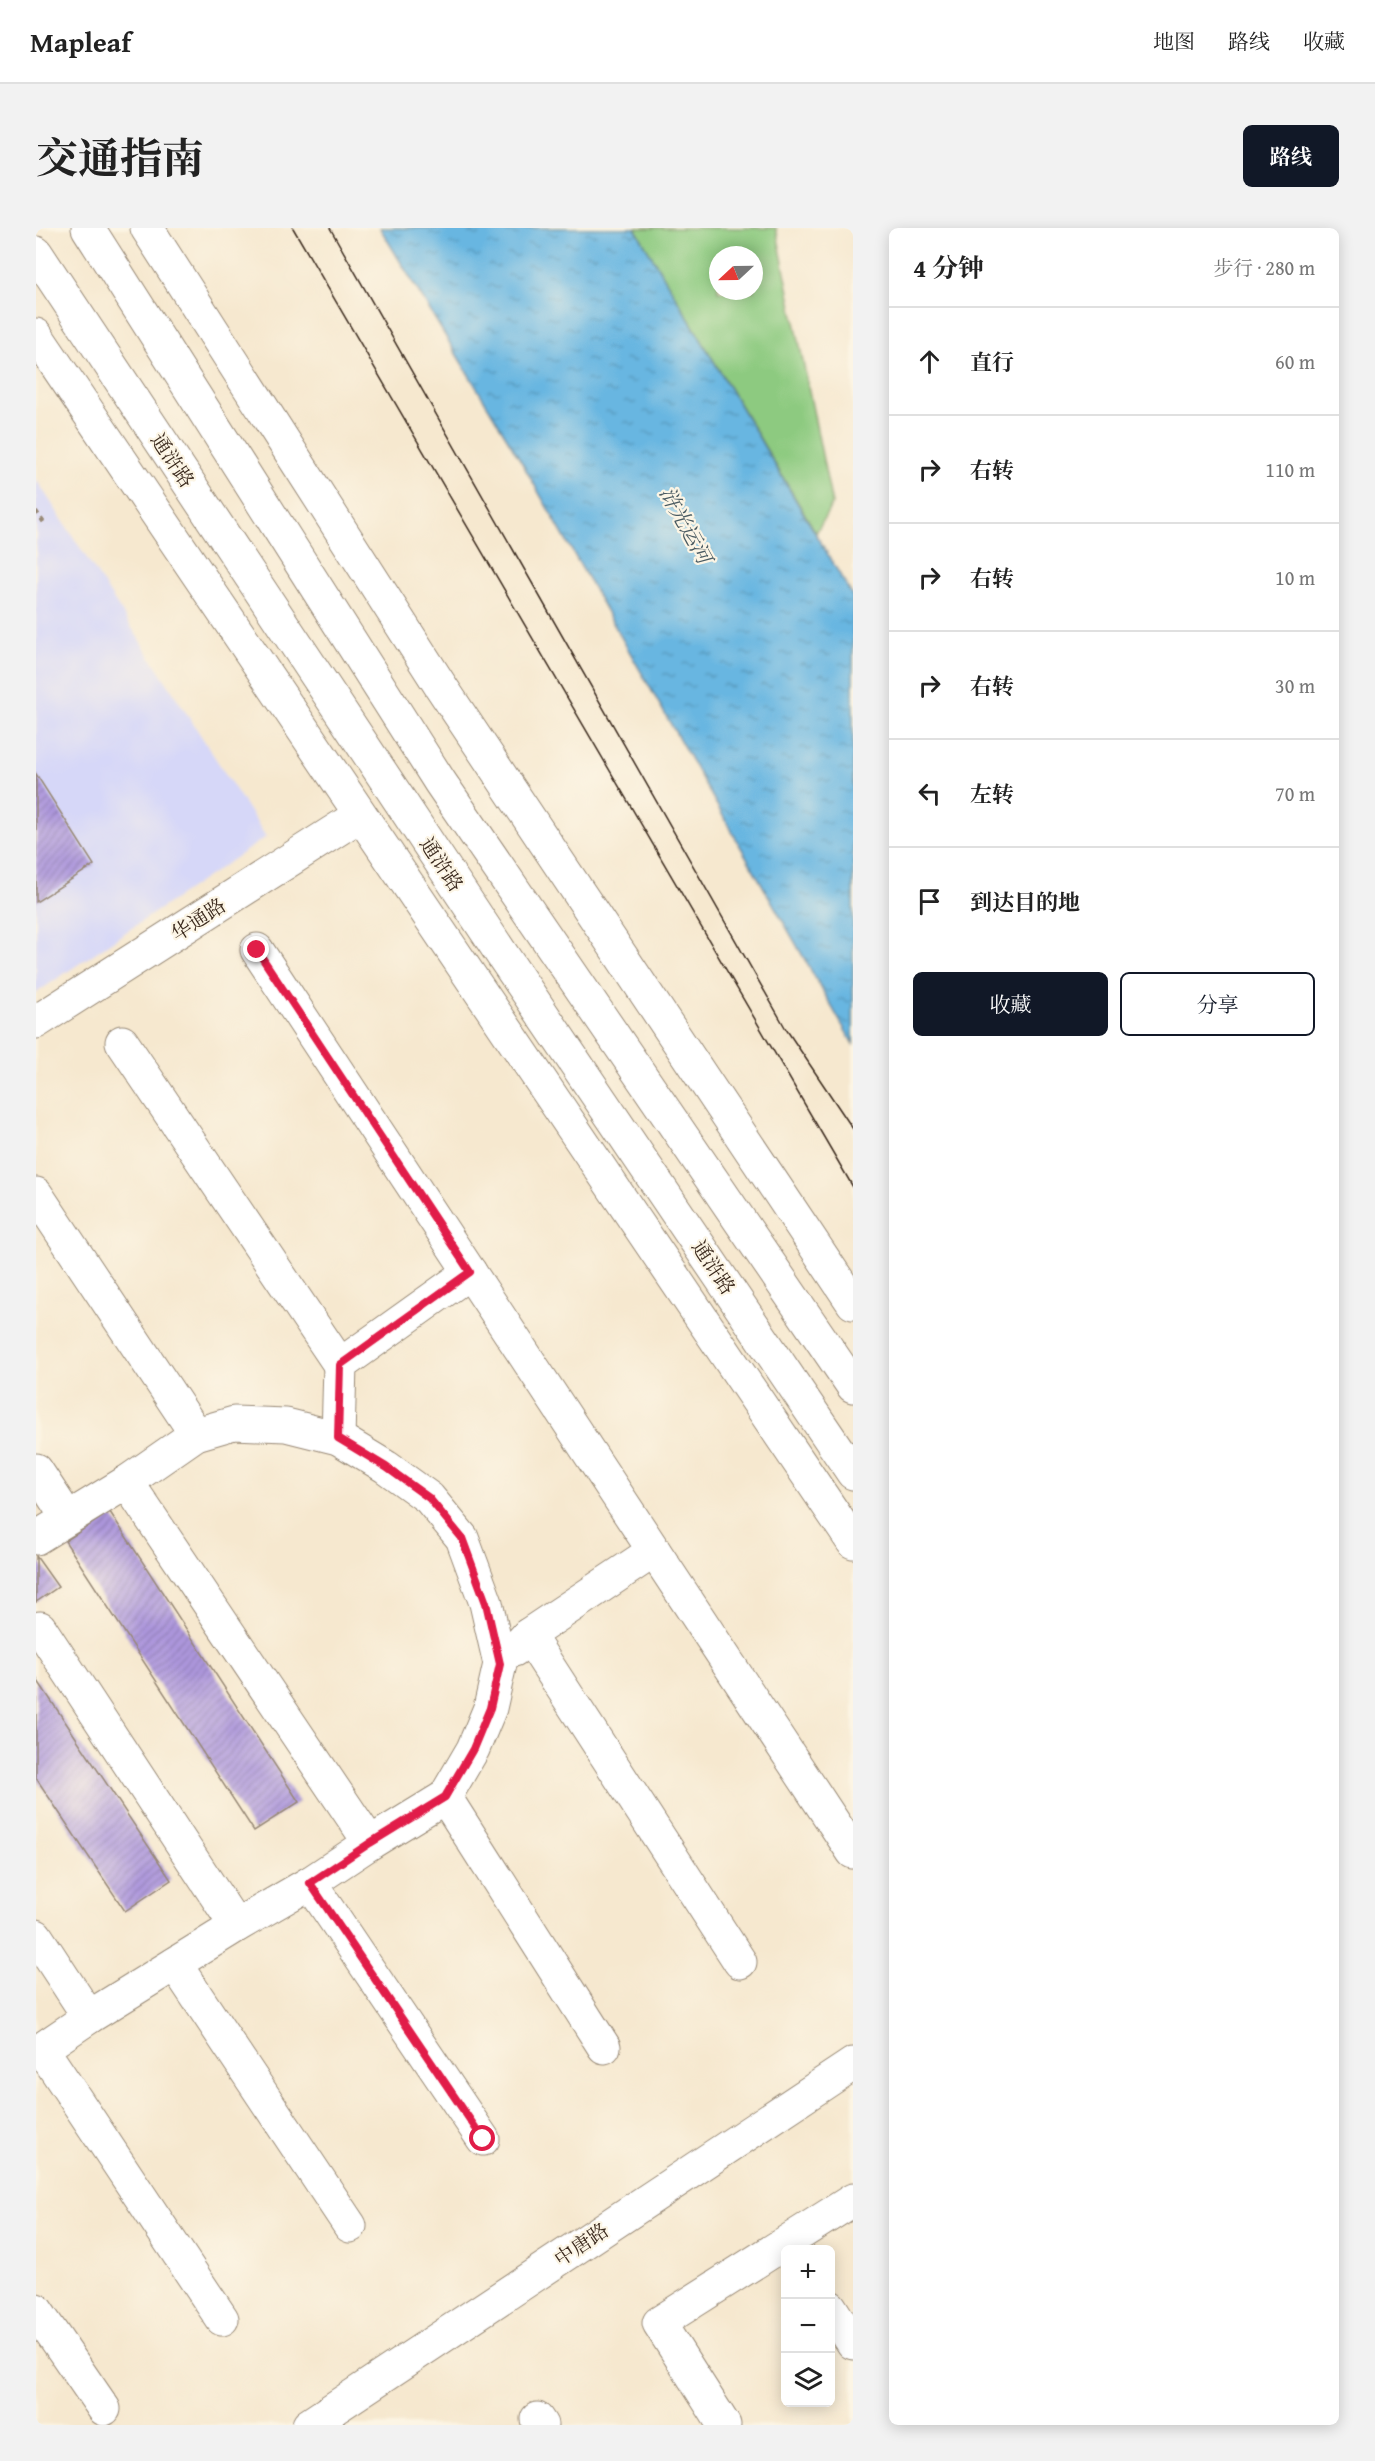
<!DOCTYPE html>
<html lang="zh">
<meta charset="utf-8">
<style>
body{margin:0;font-family:"Gentium Book Plus","Noto Serif SC",serif;background:#f2f2f2;color:#222}
.controls{position:absolute;right:18px;bottom:18px;display:grid;overflow:hidden;border-radius:9px;box-shadow:0 3px 15px #0003}
.controls button{width:54px;height:54px;display:grid;place-items:center;padding:0;border:0;border-bottom:2px solid #e0e0e0;background:#fff;color:#222;font:30px sans-serif}
.compass{position:absolute;left:673px;top:18px;width:54px;height:54px;border-radius:50%;background:#fff;box-shadow:0 3px 15px #0003;rotate:248deg}
.stop{position:absolute;width:18px;height:18px;margin:-14px;border:4px solid #e11d48;border-radius:50%;background:#fff}
.stop.end{background:#e11d48;border-color:#fff;box-shadow:0 2px 6px #0008}
.list{margin:0;padding:0;list-style:none}
h2{display:flex;justify-content:space-between;align-items:center;height:78px;margin:0;padding:0 24px;font-size:26px}
h2 small{font-size:20px;font-weight:400;color:#767676}
.list li{display:grid;grid-template-columns:39px 1fr auto;gap:18px;align-items:center;box-sizing:border-box;height:108px;padding:0 24px;border-top:2px solid #e0e0e0}
.list b{display:block;font-size:22px;white-space:nowrap}
.list em{font-size:20px;font-style:normal;color:#767676}
.actions{display:flex;gap:12px;padding:18px 24px}
.actions a{flex:1;padding:14px 0;border:2px solid #111827;border-radius:9px;text-align:center;font-size:21px;color:#111827}
.actions .main{background:#111827;color:#fff}
.icon{flex:none;width:33px;height:33px;fill:none;stroke:currentColor;stroke-width:2;stroke-linecap:round;stroke-linejoin:round}
.map{position:relative;flex:none;width:817px;height:2197px;overflow:hidden;border-radius:9px}
header{display:flex;align-items:center;gap:36px;box-sizing:border-box;height:84px;padding:0 30px;background:#fff;border-bottom:2px solid #e0e0e0}
header strong{font-size:28px}
nav{display:flex;gap:33px;margin-inline-start:auto;font-size:21px}
.intro{display:flex;align-items:center;justify-content:space-between;box-sizing:border-box;height:144px;padding:0 36px}
h1{margin:0;font-size:42px}
.button{padding:15px 27px;border-radius:9px;background:#111827;color:#fff;font-size:21px;font-weight:700}
main{display:flex;gap:36px;padding:0 36px}
aside{flex:1;background:#fff;border-radius:9px;box-shadow:0 3px 15px #0003}
.map>svg:first-child{display:block}
</style>
<header>
<strong>Mapleaf</strong>
<nav><a>地图</a><a>路线</a><a>收藏</a></nav>
</header>
<div class="intro"><h1>交通指南</h1><a class="button">路线</a></div>
<main>
<div class="map">
<svg width="817" height="2197" viewBox="0 0 817 2197">
<defs>
<pattern id="water-ripples" width="26" height="14" patternUnits="userSpaceOnUse" patternTransform="scale(1.5)"><rect width="26" height="14" fill="#67b6e1"/><path d="M2 4q2-2 4 0t4 0M15 11q2-2 4 0t4 0" fill="none" stroke="#5694b6"/></pattern>
<pattern id="building-hatch" width="6" height="6" patternUnits="userSpaceOnUse" patternTransform="scale(1.5)"><rect width="6" height="6" fill="#ad97dd"/><path d="M-1 1l2-2M0 6l6-6M5 7l2-2" fill="none" stroke="#8e7bb3"/></pattern>
</defs>
<rect width="100%" height="100%" fill="#fcf5e5"/>
<filter id="ink" filterUnits="userSpaceOnUse"><feTurbulence type="fractalNoise" baseFrequency=".0167" numOctaves="2"/><feDisplacementMap in="SourceGraphic" scale="12" xChannelSelector="R" yChannelSelector="G"/><feConvolveMatrix kernelMatrix="1 2 1 2 8 2 1 2 1" color-interpolation-filters="sRGB"/></filter>
<filter id="wash" filterUnits="userSpaceOnUse"><feTurbulence type="fractalNoise" baseFrequency=".008" numOctaves="4" result="noise"/><feDisplacementMap in="SourceGraphic" scale="24" xChannelSelector="R" yChannelSelector="G"/><feGaussianBlur stdDeviation="1.35" result="paint"/><feColorMatrix in="noise" values="0 0 0 0 0 0 0 0 0 0 0 0 0 0 0 0 0 1.4 0 .05"/><feComposite in="paint" operator="in"/></filter>
<g filter="url(#wash)">
<rect width="100%" height="100%" fill="#f6e8cf"/>
<path fill="#d6d7f8" d="M 0,251 L 230,609 L 0,765 Z"/>
<path fill="#8dca80" stroke="#647a4f" stroke-width="1.5" fill-rule="evenodd" d="M 599,0 L 740,0 L 796,276 L 780,305 ZM 682,27 L 718,27 L 718,63 L 682,63 Z"/>
<path fill="url(#water-ripples)" stroke="#517080" stroke-width="1.5" d="M 344,0 L 599,0 L 817,369 L 817,816 L 482,228 Z"/>
<g id="blocks">
<g fill="url(#building-hatch)">
<path d="M 0,546 L 58,637 L 0,674 Z"/>
<path d="M 74,1284 L 263,1574 L 218,1603 L 29,1313 Z"/>
<path d="M 0,1328 L 22,1359 L 0,1374 Z"/>
<path d="M 0,1450 L 135,1652 L 89,1683 L 0,1550 Z"/>
</g>
</g>
</g>
<g filter="url(#ink)">
<use href="#blocks" fill-opacity="0" stroke="#988976" stroke-width="1.5"/>
<g fill="none" stroke-linecap="round" stroke-linejoin="round">
<defs>
<g id="minor">
<path d="M 221,722 L 817,1624"/>
<path d="M 0,794 L 324,587"/>
<path d="M 86,814 L 304,1137"/>
<path d="M 0,966 L 160,1206"/>
<path d="M 302,1210 L 304,1137 L 434,1044"/>
<path d="M 0,1242 L 31,1289"/>
<path d="M 91,1254 L 334,1615"/>
<path d="M 0,1310 L 91,1254 L 160,1206 L 198,1195 L 250,1197 L 302,1210 L 350,1239 L 393,1270 L 426,1310 L 450,1375 L 464,1436 L 454,1480 L 437,1521 L 409,1569 L 334,1615 L 274,1655 L 200,1698 L 53,1789 L 0,1825"/>
<path d="M 4,1400 L 200,1698"/>
<path d="M 492,1407 L 704,1734"/>
<path d="M 478,1422 L 492,1407 L 618,1323"/>
<path d="M 409,1569 L 568,1819"/>
<path d="M 274,1655 L 447,1911"/>
<path d="M 0,1708 L 53,1789"/>
<path d="M 139,1736 L 314,1998"/>
<path d="M 6,1821 L 186,2091"/>
<path d="M 794,2079 L 817,2115"/>
<path d="M 0,2082 L 68,2181"/>
<path d="M 501,2191 L 505,2197"/>
<path d="M 688,2197 L 623,2095 L 817,1972"/>
</g>
<g id="major">
<path d="M 52,0 L 404,554 L 817,1158"/>
<path d="M 111,0 L 404,457 L 817,1075"/>
<path d="M 0,25 L 467,728 L 817,1245"/>
<path d="M 0,107 L 817,1314"/>
<path d="M 273,2197 L 817,1836"/>
</g>
</defs>
<use href="#minor" stroke="#988976" stroke-width="35"/>
<use href="#major" stroke="#988976" stroke-width="35"/>
<path stroke="#988976" stroke-width="4" stroke-dasharray="4.5 4.5" stroke-linecap="butt" d="M 0,283 L 8,295"/>
<use href="#minor" stroke="#fff" stroke-width="33"/>
<use href="#major" stroke="#fff" stroke-width="33"/>
<g stroke="#3b2a1e" stroke-width="1.5">
<path d="M 257,0 L 817,959"/>
<path d="M 294,0 L 750,801 L 817,901"/>
</g>
</g>
</g>
<g fill="none" stroke-linecap="round" stroke-linejoin="round" filter="url(#ink)">
<path stroke="#e11d48" stroke-width="8" d="M 221,722 L 434,1044 L 304,1137 L 302,1210 L 350,1239 L 393,1270 L 426,1310 L 450,1375 L 464,1436 L 454,1480 L 437,1521 L 409,1569 L 334,1615 L 274,1655 L 447,1911"/>
</g>
<g text-anchor="middle" dominant-baseline="central" stroke-width="4.5" stroke-linejoin="round" paint-order="stroke">
<g font-size="20" fill="#3b2a1e" stroke="#fcf5e5">
<text transform="translate(137 232) rotate(56)">通浒路</text>
<text transform="translate(406 636) rotate(56)">通浒路</text>
<text transform="translate(162 691) rotate(-33)">华通路</text>
<text transform="translate(678 1039) rotate(56)">通浒路</text>
<text transform="translate(545 2016) rotate(-34)">中唐路</text>
</g>
<g font-size="21" font-style="italic" fill="#4a5b62" stroke="#fcf5e5">
<text transform="translate(650 297) rotate(61)">浒光运河</text>
</g>
</g>
</svg>
<div class="controls">
<button>+</button>
<button>−</button>
<button><svg class="icon" aria-label="layers" viewBox="0 0 24 24"><path d="M12 4l9 5-9 5-9-5zM3 14l9 5 9-5"/></svg></button>
</div>
<svg class="compass" viewBox="-18 -18 36 36"><path d="M0-13l5 13h-10z" fill="#e53935"/><path d="M0 13l5-13h-10z" fill="#767676"/></svg>
<div class="stop" style="left:447px;top:1911px"></div>
<div class="stop end" style="left:221px;top:722px"></div>
</div>
<aside>
<h2>4 分钟<small>步行 · 280 m</small></h2>
<ul class="list">
<li><svg class="icon" aria-label="ahead" viewBox="0 0 24 24"><path d="M12 20V5M6 11l6-6 6 6"/></svg><div><b>直行</b></div><em>60 m</em></li>
<li><svg class="icon" aria-label="right" viewBox="0 0 24 24"><path d="M7 20v-9h11M14 6l5 5-5 5"/></svg><div><b>右转</b></div><em>110 m</em></li>
<li><svg class="icon" aria-label="right" viewBox="0 0 24 24"><path d="M7 20v-9h11M14 6l5 5-5 5"/></svg><div><b>右转</b></div><em>10 m</em></li>
<li><svg class="icon" aria-label="right" viewBox="0 0 24 24"><path d="M7 20v-9h11M14 6l5 5-5 5"/></svg><div><b>右转</b></div><em>30 m</em></li>
<li><svg class="icon" aria-label="left" viewBox="0 0 24 24"><path d="M17 20v-9H6M10 6l-5 5 5 5"/></svg><div><b>左转</b></div><em>70 m</em></li>
<li><svg class="icon" aria-label="arrive" viewBox="0 0 24 24"><path d="M6 21V4h12l-3 4 3 4H6"/></svg><div><b>到达目的地</b></div></li>
</ul>
<div class="actions"><a class="main">收藏</a><a>分享</a></div>
</aside>
</main>
